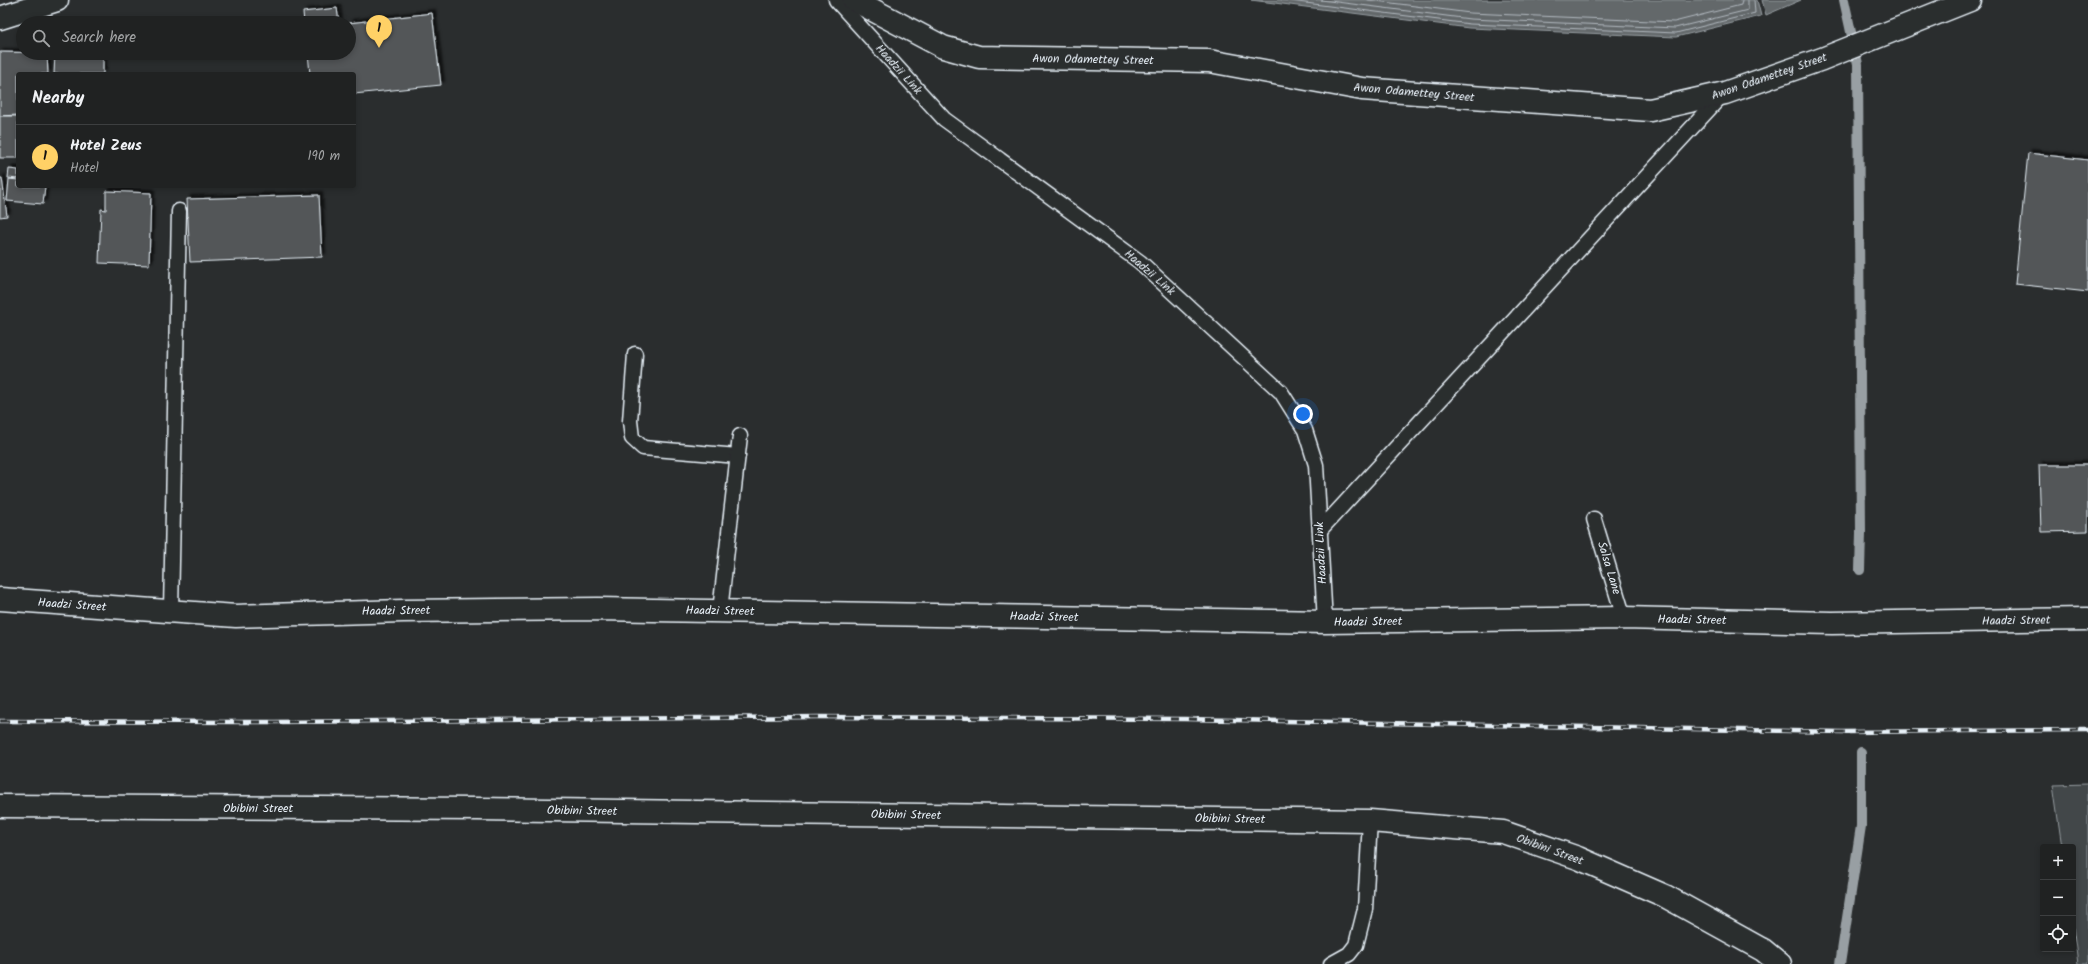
<!DOCTYPE html>
<meta charset="utf-8">
<style>
body{margin:0;font-family:Kalam,sans-serif;background:#2d2f2f;color:#f1f3f6}
.controls{position:absolute;right:12px;bottom:12px;display:grid;overflow:hidden;border-radius:4px;box-shadow:0 2px 6px #0003}
.controls button{width:36px;height:36px;display:grid;place-items:center;padding:0;border:0;border-bottom:1px solid #3d3f40;background:#202222;color:#f1f3f6;font:20px sans-serif}
.you{position:absolute;left:1303px;top:414px;width:14px;height:14px;margin:-10px;border:3px solid #fff;border-radius:50%;background:#1a73e8;box-shadow:0 0 0 6px #1a73e833}
.badge{display:grid;place-items:center;width:26px;height:26px;border-radius:50%;background:#ffd166;color:#111;font-size:13px;font-weight:700}
.pin{position:absolute;translate:-50% -33px;filter:drop-shadow(0 1px 2px #0008)}
.pin::after{content:'';position:absolute;top:21px;width:14px;height:12px;background:inherit;clip-path:polygon(0 0,100% 0,50% 100%)}
.list{margin:0;padding:0;list-style:none}
h2{display:flex;justify-content:space-between;align-items:center;height:52px;margin:0;padding:0 16px;font-size:17px}
h2 small{font-size:13px;font-weight:400;color:#a2a4a5}
.list li{display:grid;grid-template-columns:26px 1fr auto;gap:12px;align-items:center;box-sizing:border-box;height:64px;padding:0 16px;border-top:1px solid #3d3f40}
.list b{display:block;font-size:15px;white-space:nowrap}
.list p{margin:0;font-size:13px;white-space:nowrap;color:#a2a4a5}
.list em{font-size:13px;font-style:normal;color:#a2a4a5}
.icon{flex:none;width:22px;height:22px;fill:none;stroke:currentColor;stroke-width:2;stroke-linecap:round;stroke-linejoin:round}
.map{position:relative;flex:none;width:2088px;height:964px;overflow:hidden}
.search{position:absolute;background:#202222;box-shadow:0 2px 6px #0003;left:16px;top:16px;width:340px;height:44px;display:flex;align-items:center;gap:10px;box-sizing:border-box;padding:0 14px;border-radius:22px;color:#a2a4a5;font-size:15px}
.panel{position:absolute;background:#202222;box-shadow:0 2px 6px #0003;left:16px;top:72px;width:340px;height:116px;border-radius:4px}
.map>svg:first-child{display:block}
</style>
<div class="map">
<svg width="2088" height="964" viewBox="0 0 2088 964">
<defs>
<filter id="shadow"><feDropShadow dx="3.5" dy="-3.5" stdDeviation="1" flood-color="#0009"/></filter>
</defs>
<rect width="100%" height="100%" fill="#2a2d2e"/>
<filter id="ink" filterUnits="userSpaceOnUse"><feTurbulence type="fractalNoise" baseFrequency=".025" numOctaves="2"/><feDisplacementMap in="SourceGraphic" scale="8" xChannelSelector="R" yChannelSelector="G"/><feConvolveMatrix kernelMatrix="1 2 1 2 8 2 1 2 1" color-interpolation-filters="sRGB"/></filter>
<g filter="url(#ink)">
<path fill="#424648" stroke="#959ca0" d="M 2088,784 L 2088,964 L 2078,964 L 2073,926 L 2073,847 L 2062,847 L 2053,785 Z"/>
<g fill="#63686b" stroke="#989fa3">
<path d="M 1251,0 L 1757,0 L 1761,16 L 1676,37 L 1469,28 Z"/>
<path d="M 1762,0 L 1801,0 L 1766,15 Z"/>
</g>
<g fill="none" stroke-linecap="round" stroke-linejoin="round">
<g stroke="#b3bac0" stroke-width="1">
<path d="M 1282,0 L 1470,24 L 1676,33 L 1755,13 L 1754,0"/>
<path d="M 1321,0 L 1470,19 L 1675,28 L 1748,10 L 1748,0"/>
<path d="M 1368,0 L 1470,13 L 1674,22 L 1741,5 L 1742,0"/>
</g>
<g stroke="#989fa3" stroke-width="10">
<path d="M 1844,0 L 1858,64 L 1861,533 L 1860,570"/>
<path d="M 1840,964 L 1861,826 L 1861,752"/>
</g>
</g>
<g fill="#535759" stroke="#e8f1f8" filter="url(#shadow)">
<path d="M 337,8 L 339,23 L 304,23 L 303,12 Z"/>
<path d="M 432,13 L 441,85 L 354,94 L 354,74 L 310,74 L 308,53 L 349,53 L 349,23 Z"/>
<path d="M 0,52 L 47,53 L 48,74 L 18,74 L 18,115 L 0,116 Z"/>
<path d="M 55,53 L 103,53 L 103,74 L 54,74 Z"/>
<rect x="0" y="116" width="18" height="42"/>
<path d="M 2028,153 L 2088,160 L 2088,292 L 2015,284 Z"/>
<path d="M 9,169 L 18,170 L 18,179 L 8,178 Z"/>
<path d="M 0,178 L 2,178 L 7,216 L 0,217 Z"/>
<path d="M 9,179 L 18,180 L 18,186 L 45,186 L 43,204 L 7,201 Z"/>
<path d="M 106,191 L 151,193 L 149,265 L 99,263 L 101,209 L 106,210 Z"/>
<path d="M 319,195 L 322,257 L 190,262 L 187,199 Z"/>
<path d="M 2039,465 L 2088,465 L 2088,531 L 2041,532 Z"/>
</g>
<g fill="none" stroke-linecap="round" stroke-linejoin="round">
<defs>
<g id="service">
<path d="M 836,0 L 944,119 L 1140,262 L 1281,392 L 1305,430 L 1316,465 L 1325,622"/>
<path d="M 635,354 L 630,421 L 632,438 L 643,448 L 738,456"/>
<path d="M 1594,519 L 1624,618"/>
<path d="M 1320,530 L 1723,94"/>
<path d="M 171,611 L 179,211"/>
<path d="M 720,611 L 740,436"/>
<path d="M 1331,964 L 1349,954 L 1356,945 L 1365,909 L 1370,821"/>
</g>
<g id="minor">
<path d="M 854,0 L 943,47 L 979,57 L 1209,61 L 1362,89 L 1650,110 L 1725,93 L 1822,59 L 1970,0"/>
<path d="M 0,18 L 57,0"/>
<path d="M 0,599 L 236,616 L 403,611 L 598,609 L 1325,622 L 1624,618 L 1832,623 L 2088,619"/>
</g>
<path id="tertiary" d="M 0,806 L 477,809 L 1370,821 L 1503,832 L 1578,858 L 1665,896 L 1763,950 L 1780,964"/>
</defs>
<use href="#service" stroke="#e8f1f8" stroke-width="17"/>
<use href="#minor" stroke="#e8f1f8" stroke-width="25"/>
<use href="#tertiary" stroke="#e8f1f8" stroke-width="25"/>
<use href="#service" stroke="#2a2d2e" stroke-width="14"/>
<use href="#minor" stroke="#2a2d2e" stroke-width="22"/>
<use href="#tertiary" stroke="#2a2d2e" stroke-width="22"/>
<defs>
<path id="rail" d="M 0,721 L 274,722 L 817,717 L 1184,719 L 1842,732 L 2088,730"/>
</defs>
<use href="#rail" stroke="#e8f1f8" stroke-width="4.5"/>
<use href="#rail" stroke="#2a2d2e" stroke-width="3" stroke-dasharray="9" stroke-linecap="butt"/>
</g>
</g>
<g text-anchor="middle" dominant-baseline="central" stroke-width="3" stroke-linejoin="round" paint-order="stroke">
<g font-size="12" fill="#e8f1f8" stroke="#2a2d2e">
<text transform="translate(1093 59) rotate(1)">Awon Odamettey Street</text>
<text transform="translate(899 69) rotate(48)">Haadzii Link</text>
<text transform="translate(1769 76) rotate(-19)">Awon Odamettey Street</text>
<text transform="translate(1414 92) rotate(5)">Awon Odamettey Street</text>
<text transform="translate(1150 272) rotate(41)">Haadzii Link</text>
<text transform="translate(1321 553) rotate(-93)">Haadzii Link</text>
<text transform="translate(1609 568) rotate(73)">Salsa Lane</text>
<text transform="translate(72 605) rotate(4)">Haadzi Street</text>
<text transform="translate(396 611) rotate(-1)">Haadzi Street</text>
<text transform="translate(720 611) rotate(1)">Haadzi Street</text>
<text transform="translate(1044 617) rotate(1)">Haadzi Street</text>
<text transform="translate(1692 620) rotate(1)">Haadzi Street</text>
<text transform="translate(2016 620) rotate(-1)">Haadzi Street</text>
<text transform="translate(1368 622) rotate(-1)">Haadzi Street</text>
<text x="258" y="808">Obibini Street</text>
<text transform="translate(582 811) rotate(1)">Obibini Street</text>
<text transform="translate(906 815) rotate(1)">Obibini Street</text>
<text transform="translate(1230 819) rotate(1)">Obibini Street</text>
<text transform="translate(1550 849) rotate(20)">Obibini Street</text>
</g>
</g>
</svg>
<div class="controls">
<button>+</button>
<button>−</button>
<button><svg class="icon" aria-label="locate" viewBox="0 0 24 24"><circle cx="12" cy="12" r="6"/><path d="M12 2v4M12 18v4M2 12h4M18 12h4"/></svg></button>
</div>
<div class="you"></div>
<div class="pin badge" style="left:379px;top:48px">1</div>
<div class="search"><svg class="icon" aria-label="search" viewBox="0 0 24 24"><circle cx="10" cy="10" r="6"/><path d="M15 15l6 6"/></svg>Search here</div>
<section class="panel">
<h2>Nearby<small></small></h2>
<ul class="list">
<li><span class="badge">1</span><div><b>Hotel Zeus</b><p>Hotel</p></div><em>190 m</em></li>
</ul>
</section>
</div>
